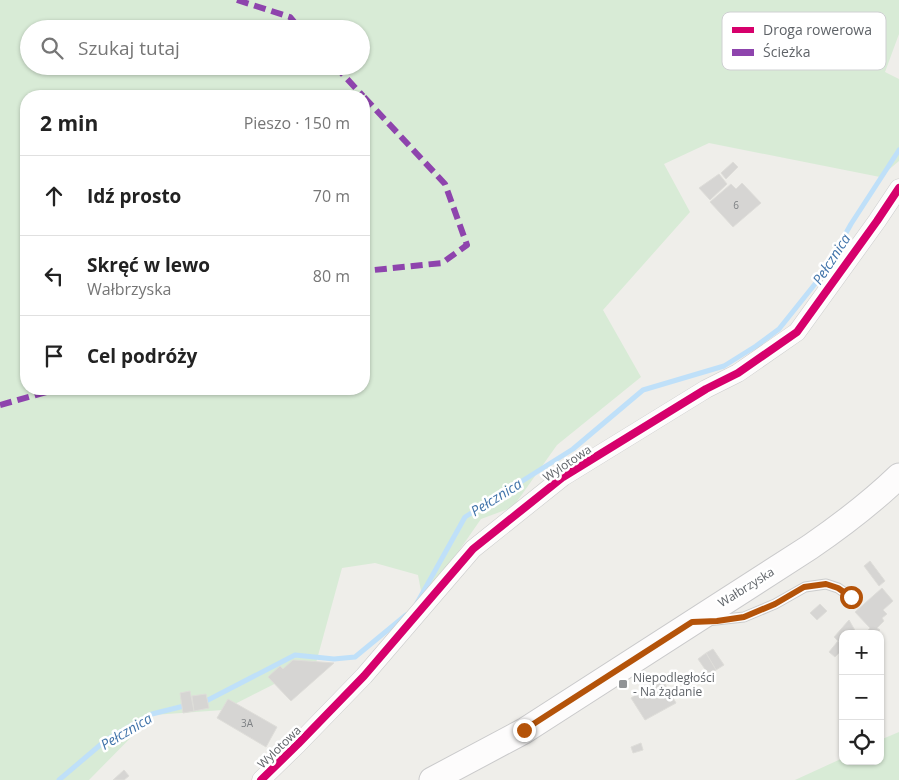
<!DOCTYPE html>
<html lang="pl">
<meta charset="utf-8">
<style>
body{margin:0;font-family:"Open Sans",sans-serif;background:#f2f2f2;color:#222}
.controls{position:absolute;right:15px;bottom:15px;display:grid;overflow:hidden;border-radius:10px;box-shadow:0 1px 4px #0004}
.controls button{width:45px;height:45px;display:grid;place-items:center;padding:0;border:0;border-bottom:1px solid #e0e0e0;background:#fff;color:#222;font:25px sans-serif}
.stop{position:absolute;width:15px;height:15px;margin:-11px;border:4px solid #b45309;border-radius:50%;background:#fff}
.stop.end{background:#b45309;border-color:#fff;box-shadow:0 1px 5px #0008}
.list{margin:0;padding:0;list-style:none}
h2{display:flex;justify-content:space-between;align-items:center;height:65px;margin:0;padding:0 20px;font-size:21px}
h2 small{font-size:16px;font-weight:400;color:#767676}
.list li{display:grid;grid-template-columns:32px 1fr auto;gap:15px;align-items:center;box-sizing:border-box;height:80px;padding:0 20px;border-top:1px solid #e0e0e0}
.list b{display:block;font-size:19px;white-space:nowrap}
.list p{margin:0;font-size:16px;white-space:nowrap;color:#767676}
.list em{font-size:16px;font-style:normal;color:#767676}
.icon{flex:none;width:28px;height:28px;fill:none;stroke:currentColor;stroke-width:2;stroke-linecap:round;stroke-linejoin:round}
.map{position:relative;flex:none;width:899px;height:780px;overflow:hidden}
.search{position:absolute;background:#fff;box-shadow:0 1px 4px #0004;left:20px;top:20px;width:350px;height:55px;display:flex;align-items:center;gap:12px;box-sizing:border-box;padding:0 18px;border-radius:28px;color:#767676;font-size:19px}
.panel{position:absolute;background:#fff;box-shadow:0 1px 4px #0004;left:20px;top:90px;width:350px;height:305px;border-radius:20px}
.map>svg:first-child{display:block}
</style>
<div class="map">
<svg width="899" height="780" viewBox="0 0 899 780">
<rect width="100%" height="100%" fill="#efeeea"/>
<g fill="#d8ebd6" fill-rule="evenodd">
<path d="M 0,0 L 899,0 L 899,34 L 885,72 L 899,79 L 899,161 L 880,177 L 709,143 L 664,164 L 690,212 L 603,310 L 641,377 L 557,445 L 513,507 L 481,519 L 449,565 L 424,607 L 418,575 L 375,563 L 342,568 L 316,663 L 223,710 L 153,715 L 89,780 L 0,780 ZM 29,29 L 361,29 L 361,66 L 29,66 ZM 26,96 L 364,96 L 364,389 L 26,389 Z"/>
<path d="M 899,732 L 899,780 L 795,780 L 843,758 L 843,761 L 880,761 L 880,740 Z"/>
</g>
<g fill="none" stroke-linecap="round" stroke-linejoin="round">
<g stroke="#bfe0f9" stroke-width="5">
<path d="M 417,603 L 465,517 L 573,449 L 643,390 L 724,366 L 756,346 L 779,329 L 823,274 L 851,224 L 899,150"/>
<path d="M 201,702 L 208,700 L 295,655 L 334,659 L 355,657 L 406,615"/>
<path d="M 59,780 L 106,740 L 152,714 L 188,705"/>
</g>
</g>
<g fill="#d6d5d3" stroke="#deddd9">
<path d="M 733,162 L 738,167 L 726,179 L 721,173 Z"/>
<path d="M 719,174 L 727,184 L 710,200 L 699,188 Z"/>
<path d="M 742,183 L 761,203 L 733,227 L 710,202 L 731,184 L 736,189 Z"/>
<path d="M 870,561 L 885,581 L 879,586 L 864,566 Z"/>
<path d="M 882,588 L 893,601 L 883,610 L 887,614 L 882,618 L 884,621 L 877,628 L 880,630 L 875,634 L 865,634 L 870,628 L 855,612 Z"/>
<path d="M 820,604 L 827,611 L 817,620 L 810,613 Z"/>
<path d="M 849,620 L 857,634 L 843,634 L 843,646 L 834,637 Z"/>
<path d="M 838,641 L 843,646 L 843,649 L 835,657 L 829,652 Z"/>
<path d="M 713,649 L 724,665 L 716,670 L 706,653 Z"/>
<path d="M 706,653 L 716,670 L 709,675 L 698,659 Z"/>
<path d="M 293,660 L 334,663 L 291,701 L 268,677 L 280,666 L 283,669 Z"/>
<path d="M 661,677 L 676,703 L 645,720 L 631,698 L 640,692 L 640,691 Z"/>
<path d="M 190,691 L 194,711 L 183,713 L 180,693 Z"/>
<path d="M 206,694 L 209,708 L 194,711 L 192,696 Z"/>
<path d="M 228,699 L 277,727 L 266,747 L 217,718 Z"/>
<path d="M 641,743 L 643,750 L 633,753 L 631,747 Z"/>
<path d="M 124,770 L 129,776 L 124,780 L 113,780 Z"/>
</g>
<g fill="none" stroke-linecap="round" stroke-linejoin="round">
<defs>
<path id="service" d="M 707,621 L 744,617 L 775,604 L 805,587 L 826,584 L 838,588 L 851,597"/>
<path id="minor" d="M 261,780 L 298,744 L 364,676 L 473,549 L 563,477 L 706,389 L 738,373 L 797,332 L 877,221 L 899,188"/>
<path id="secondary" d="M 432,780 L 524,731 L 810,547 C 842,525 871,503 899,476"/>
</defs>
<use href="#service" stroke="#cbcccc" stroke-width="11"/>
<use href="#minor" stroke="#cbcccc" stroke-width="19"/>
<use href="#secondary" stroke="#cacacb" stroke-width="27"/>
<use href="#service" stroke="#fdfcfc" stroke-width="9"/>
<use href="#minor" stroke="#fdfcfc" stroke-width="18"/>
<use href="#secondary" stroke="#fdfcfc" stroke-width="25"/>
<g stroke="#8e44ad" stroke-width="6" stroke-dasharray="12 6" stroke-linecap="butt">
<path d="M 237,0 L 290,17 L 300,29"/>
<path d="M 335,66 L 363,96"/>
<path d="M 364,97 L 445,184 L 467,245 L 442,263 L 364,271"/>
<path d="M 0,405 L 57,389"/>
</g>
<defs>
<path id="cycleway" d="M 261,780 L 298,744 L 364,676 L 473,549 L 563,477 L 706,389 L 738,373 L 797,332 L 877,221 L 899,188"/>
</defs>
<use href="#cycleway" stroke="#fff" stroke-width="11"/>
<use href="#cycleway" stroke="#d6006c" stroke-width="8"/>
</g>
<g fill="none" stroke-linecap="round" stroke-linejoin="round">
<path stroke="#b45309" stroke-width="6" d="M 524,730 L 692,622 L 717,621 L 744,617 L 775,604 L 804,587 L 826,584 L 838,588 L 851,597"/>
</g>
<rect fill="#919496" stroke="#fff" stroke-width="2" x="618" y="679" width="10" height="10" rx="2.5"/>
<g text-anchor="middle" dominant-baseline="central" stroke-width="5" stroke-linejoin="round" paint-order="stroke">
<g font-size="10" fill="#7e8184">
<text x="736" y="205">6</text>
<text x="247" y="723">3A</text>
</g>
<g font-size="12" fill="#5f6368" stroke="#fff">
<text transform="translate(567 463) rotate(-34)">Wylotowa</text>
<text transform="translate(746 587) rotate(-32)">Wałbrzyska</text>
<text transform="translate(279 747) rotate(-44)">Wylotowa</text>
</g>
<g font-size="12" fill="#5f6368" stroke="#fff" text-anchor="start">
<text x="633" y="677">Niepodległości<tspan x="633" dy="14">- Na żądanie</tspan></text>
</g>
<g font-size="14" font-style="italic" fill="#4174aa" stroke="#fff">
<text transform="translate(831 259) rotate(-57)">Pełcznica</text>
<text transform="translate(496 497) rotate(-32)">Pełcznica</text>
<text transform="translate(126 731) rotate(-31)">Pełcznica</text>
</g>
</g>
<rect x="722" y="12" width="164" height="58" rx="8" fill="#fff" stroke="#cfd0d2" stroke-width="1"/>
<rect x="732" y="27" width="22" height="6" fill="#d6006c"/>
<rect x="732" y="49" width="22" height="7" fill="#8e44ad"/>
<g font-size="14" fill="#5f6368">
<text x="763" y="35">Droga rowerowa</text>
<text x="763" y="57">Ścieżka</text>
</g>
</svg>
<div class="controls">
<button>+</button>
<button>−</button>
<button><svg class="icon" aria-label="locate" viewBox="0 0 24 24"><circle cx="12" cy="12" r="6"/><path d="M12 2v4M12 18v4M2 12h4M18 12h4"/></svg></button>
</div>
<div class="stop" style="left:851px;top:597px"></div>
<div class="stop end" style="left:524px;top:730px"></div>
<div class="search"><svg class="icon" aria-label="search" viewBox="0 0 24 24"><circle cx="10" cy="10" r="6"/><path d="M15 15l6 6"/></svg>Szukaj tutaj</div>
<section class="panel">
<h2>2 min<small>Pieszo · 150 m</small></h2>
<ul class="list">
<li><svg class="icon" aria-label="ahead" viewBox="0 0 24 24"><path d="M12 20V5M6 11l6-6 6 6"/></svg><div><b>Idź prosto</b></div><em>70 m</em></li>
<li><svg class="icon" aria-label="left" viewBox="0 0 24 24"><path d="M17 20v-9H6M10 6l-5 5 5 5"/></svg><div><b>Skręć w lewo</b><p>Wałbrzyska</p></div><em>80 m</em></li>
<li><svg class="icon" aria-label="arrive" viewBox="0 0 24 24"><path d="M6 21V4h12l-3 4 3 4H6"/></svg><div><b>Cel podróży</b></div></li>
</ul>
</section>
</div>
